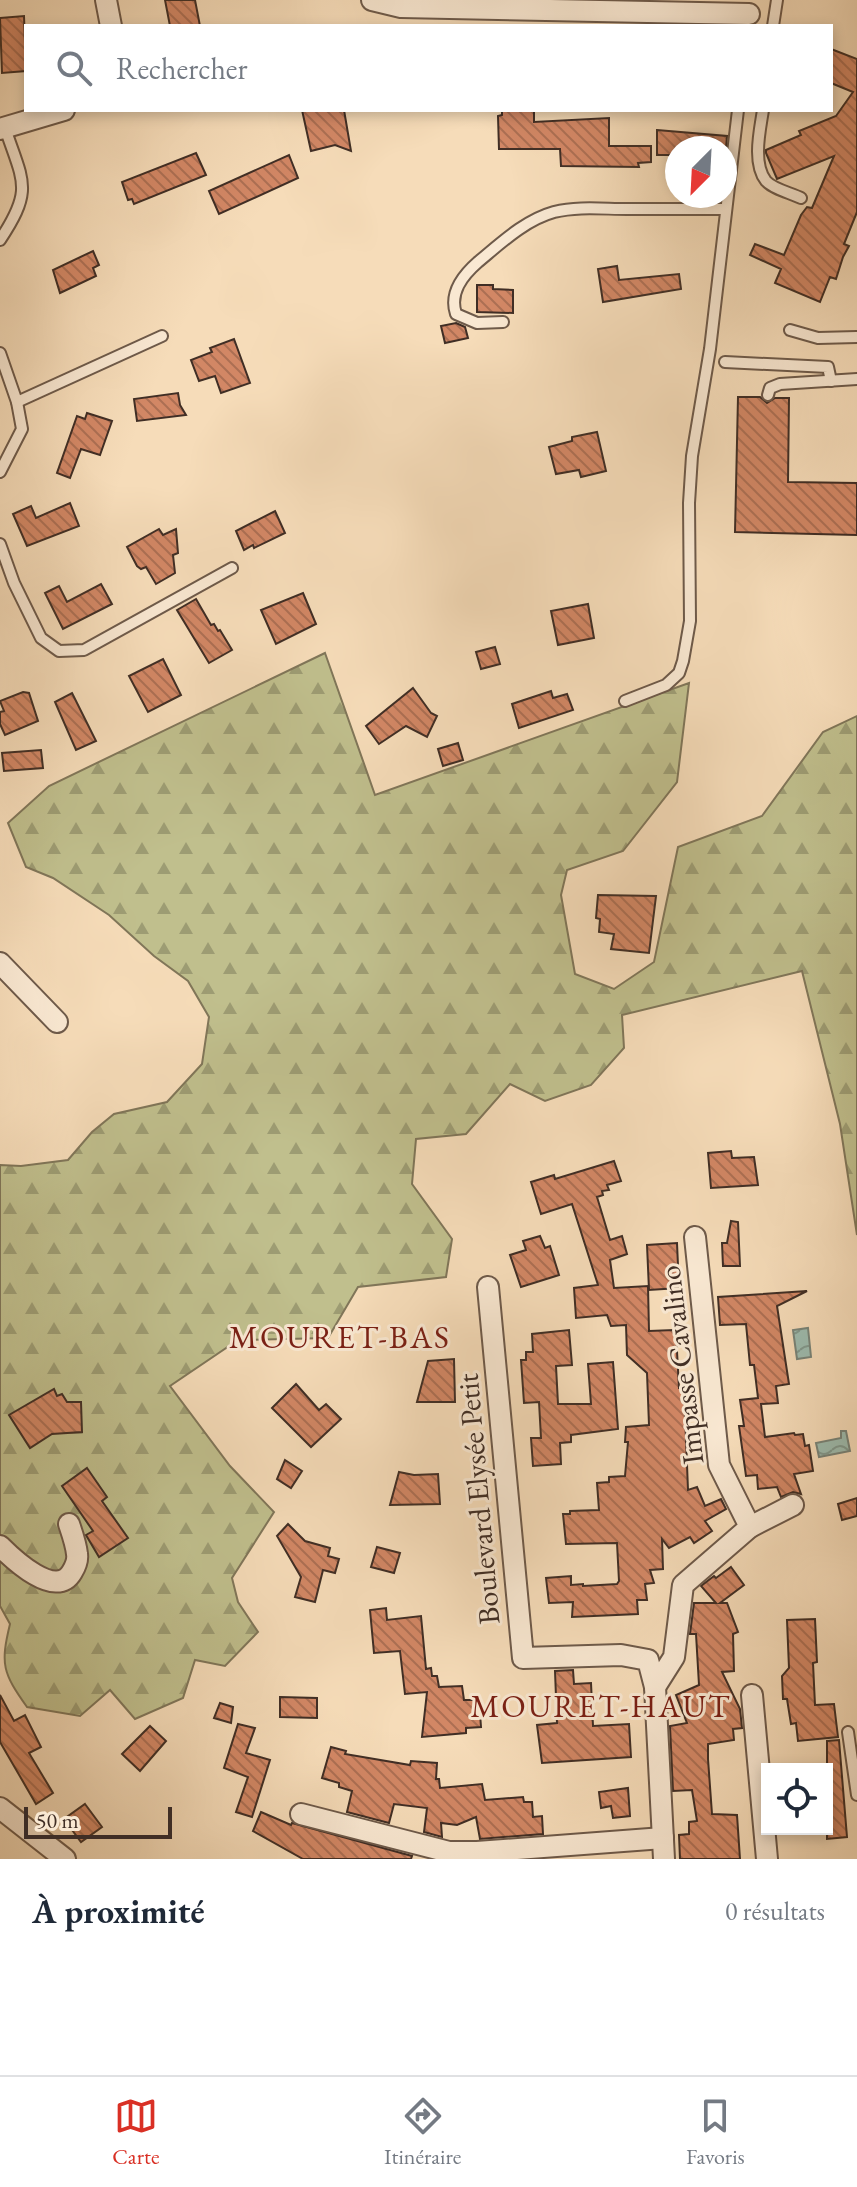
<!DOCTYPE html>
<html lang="fr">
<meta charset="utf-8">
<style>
body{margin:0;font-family:"EB Garamond",serif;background:#f2f2f3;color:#1f2937}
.controls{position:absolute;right:24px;bottom:24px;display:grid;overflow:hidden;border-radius:0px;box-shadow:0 4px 12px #0003}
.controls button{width:72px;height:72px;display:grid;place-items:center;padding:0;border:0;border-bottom:2px solid #e0e1e3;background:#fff;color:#1f2937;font:40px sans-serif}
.compass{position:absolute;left:665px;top:136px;width:72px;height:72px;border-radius:50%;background:#fff;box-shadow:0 4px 12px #0003;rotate:204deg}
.scale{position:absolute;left:24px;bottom:20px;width:148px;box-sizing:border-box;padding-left:8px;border:4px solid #402e25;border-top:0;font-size:22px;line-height:28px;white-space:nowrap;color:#402e25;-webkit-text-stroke:6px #f9e8d2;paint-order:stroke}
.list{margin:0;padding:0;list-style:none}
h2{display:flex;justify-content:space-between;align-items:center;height:104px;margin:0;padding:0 32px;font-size:34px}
h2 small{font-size:26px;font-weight:400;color:#747a83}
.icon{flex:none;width:44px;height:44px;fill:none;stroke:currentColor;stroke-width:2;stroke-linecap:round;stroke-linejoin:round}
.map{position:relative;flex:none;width:857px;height:1859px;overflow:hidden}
.search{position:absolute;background:#fff;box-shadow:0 4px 12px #0003;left:24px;right:24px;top:24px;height:88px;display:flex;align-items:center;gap:20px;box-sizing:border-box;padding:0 28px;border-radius:0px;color:#747a83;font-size:30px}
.sheet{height:216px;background:#fff}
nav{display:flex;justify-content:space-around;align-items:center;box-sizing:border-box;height:112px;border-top:2px solid #e0e1e3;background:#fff;font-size:22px;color:#747a83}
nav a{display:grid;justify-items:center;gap:4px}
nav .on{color:#d93025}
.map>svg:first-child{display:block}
</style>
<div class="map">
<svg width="857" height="1859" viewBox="0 0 857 1859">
<defs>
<pattern id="forest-firs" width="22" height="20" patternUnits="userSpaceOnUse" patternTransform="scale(2)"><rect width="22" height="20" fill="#c0bf8d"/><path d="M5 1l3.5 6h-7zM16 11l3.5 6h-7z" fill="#9d9c73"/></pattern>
<pattern id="water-waves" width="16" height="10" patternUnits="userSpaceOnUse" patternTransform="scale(2)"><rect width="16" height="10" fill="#9dbcaf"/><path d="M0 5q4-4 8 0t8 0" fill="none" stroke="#81998e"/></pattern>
<pattern id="building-back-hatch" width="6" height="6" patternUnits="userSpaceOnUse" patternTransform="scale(2)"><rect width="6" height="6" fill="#d28765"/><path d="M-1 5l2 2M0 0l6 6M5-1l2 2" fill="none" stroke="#ac6f53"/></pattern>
</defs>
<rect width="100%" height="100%" fill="#f6dcb9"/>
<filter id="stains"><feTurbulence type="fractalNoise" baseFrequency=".0025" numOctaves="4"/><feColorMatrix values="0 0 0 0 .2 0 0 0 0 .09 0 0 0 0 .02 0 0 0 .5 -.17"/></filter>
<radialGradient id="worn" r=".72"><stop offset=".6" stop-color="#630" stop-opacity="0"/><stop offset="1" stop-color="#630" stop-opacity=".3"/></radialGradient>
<path fill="url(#forest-firs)" stroke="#807659" stroke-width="2" d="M 325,653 L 375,795 L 689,683 L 677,782 L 623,851 L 567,870 L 561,895 L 575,974 L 614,989 L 654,962 L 678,847 L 762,816 L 823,732 L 857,716 L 857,1235 L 840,1124 L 802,971 L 622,1015 L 624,1048 L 591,1085 L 545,1101 L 510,1084 L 466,1134 L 416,1139 L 412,1184 L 452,1239 L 446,1277 L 358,1287 L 328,1338 L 238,1340 L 170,1386 L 230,1466 L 274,1512 L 232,1578 L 238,1602 L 258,1632 L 225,1666 L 195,1660 L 183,1698 L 135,1719 L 110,1690 L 80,1716 L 27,1707 C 3,1673 0,1665 10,1624 L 0,1606 L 0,1165 L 21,1166 L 68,1160 L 92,1132 L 114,1114 L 167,1102 L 202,1064 L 209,1017 L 188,981 L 154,956 L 109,915 L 53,878 L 26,867 L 8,823 L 49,786 Z"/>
<g fill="url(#water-waves)" stroke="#788378" stroke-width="2">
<path d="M 808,1328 L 811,1357 L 797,1359 L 793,1330 Z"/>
<path d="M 841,1431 L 846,1431 L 850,1451 L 819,1457 L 816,1443 L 841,1438 Z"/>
</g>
<g fill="url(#building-back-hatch)" stroke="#402e25" stroke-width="2">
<path d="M 165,0 L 195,0 L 200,26 L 170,26 Z"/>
<path d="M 24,16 L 26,71 L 2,73 L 0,18 Z"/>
<path d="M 831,49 L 857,59 L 857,212 L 844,244 L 849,246 L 843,257 L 836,279 L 830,277 L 820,302 L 775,283 L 781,269 L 750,255 L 755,244 L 784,255 L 801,215 L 807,207 L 812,208 L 834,156 L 777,179 L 766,153 L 766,150 L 801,135 L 799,131 L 836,116 L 853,92 L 831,83 Z"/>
<path d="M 302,110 L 344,110 L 351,151 L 335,145 L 311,151 Z"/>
<path d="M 502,110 L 534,110 L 534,122 L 609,118 L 609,146 L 651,146 L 651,162 L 638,163 L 639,167 L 561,166 L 560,149 L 499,149 L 498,116 L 502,115 Z"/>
<path d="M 657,130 L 727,136 L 726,148 L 677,148 L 677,155 L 657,155 Z"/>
<path d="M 196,153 L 206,175 L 134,204 L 132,199 L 128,200 L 122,182 Z"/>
<path d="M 289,155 L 298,178 L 219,214 L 209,191 Z"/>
<path d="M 93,251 L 99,265 L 93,268 L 96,276 L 60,293 L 53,270 Z"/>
<path d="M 617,266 L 619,280 L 679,274 L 681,289 L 603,302 L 598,269 Z"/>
<path d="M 477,285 L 493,285 L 493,289 L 513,290 L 513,313 L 477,312 Z"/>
<path d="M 456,323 L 465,327 L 468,338 L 445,343 L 441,326 Z"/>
<path d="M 234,339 L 250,383 L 221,393 L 215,376 L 199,381 L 191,360 L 212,352 L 210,348 Z"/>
<path d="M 178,393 L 180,405 L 186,415 L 137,421 L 134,399 Z"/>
<path d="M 738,397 L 760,397 L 767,403 L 775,398 L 789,398 L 788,482 L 857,483 L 857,535 L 735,532 Z"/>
<path d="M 87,413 L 112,421 L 100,455 L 81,449 L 70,478 L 57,473 L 77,416 L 85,419 Z"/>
<path d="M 597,432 L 606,471 L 581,477 L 579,470 L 556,474 L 549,447 L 572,441 L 572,437 Z"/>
<path d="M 70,503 L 79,526 L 27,546 L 13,514 L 31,506 L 36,518 Z"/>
<path d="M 275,511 L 285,533 L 254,548 L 253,545 L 244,550 L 236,531 Z"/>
<path d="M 159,529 L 163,535 L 176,529 L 178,553 L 173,555 L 175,573 L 156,584 L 146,567 L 141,569 L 137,566 L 127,547 Z"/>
<path d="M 101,584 L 112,604 L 63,629 L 45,593 L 59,586 L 67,602 Z"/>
<path d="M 303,593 L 316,624 L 276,644 L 261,610 Z"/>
<path d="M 196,599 L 211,625 L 214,624 L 218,631 L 220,630 L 232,650 L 209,663 L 177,610 Z"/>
<path d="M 588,604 L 594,638 L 558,645 L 551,611 Z"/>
<path d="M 495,647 L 500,664 L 481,669 L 476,652 Z"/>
<path d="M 163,659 L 181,695 L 148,712 L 129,676 Z"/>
<path d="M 413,688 L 431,713 L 437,716 L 427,737 L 406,726 L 379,744 L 366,726 Z"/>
<path d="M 551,691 L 553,698 L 567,694 L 573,710 L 519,728 L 512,704 Z"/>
<path d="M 23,692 L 29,693 L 38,721 L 5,735 L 0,724 L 0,712 L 4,711 L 0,701 Z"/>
<path d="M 72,693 L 96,741 L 76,750 L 55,702 Z"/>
<path d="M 458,743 L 463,760 L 443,766 L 438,749 Z"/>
<path d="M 41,750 L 43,768 L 4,771 L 2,753 Z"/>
<path d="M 598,895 L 656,896 L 649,953 L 611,949 L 614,934 L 599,932 L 600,919 L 596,918 Z"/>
<path d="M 731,1151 L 732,1158 L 754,1157 L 758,1185 L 711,1188 L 708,1153 Z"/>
<path d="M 614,1161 L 621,1181 L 607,1185 L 609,1190 L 602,1191 L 603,1195 L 597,1197 L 610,1240 L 622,1236 L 627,1254 L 610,1260 L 614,1288 L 648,1286 L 649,1331 L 674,1330 L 674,1334 L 676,1333 L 679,1388 L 684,1388 L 688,1490 L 697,1487 L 705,1506 L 721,1499 L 726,1509 L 705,1521 L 712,1531 L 694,1543 L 690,1537 L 669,1548 L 662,1539 L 663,1569 L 650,1570 L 654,1583 L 645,1584 L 647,1600 L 637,1600 L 638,1614 L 572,1617 L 573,1602 L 549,1603 L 546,1578 L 571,1576 L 571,1585 L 583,1584 L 583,1586 L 617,1584 L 619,1581 L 617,1543 L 566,1544 L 563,1514 L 570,1514 L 570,1511 L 599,1510 L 597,1483 L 609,1482 L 609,1477 L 625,1476 L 628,1442 L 625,1442 L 626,1427 L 649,1425 L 647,1373 L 627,1355 L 626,1325 L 611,1326 L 607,1315 L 576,1318 L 574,1288 L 598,1285 L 572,1204 L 541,1214 L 531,1182 L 554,1175 L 555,1179 Z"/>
<path d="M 731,1221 L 738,1222 L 740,1266 L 723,1266 L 722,1243 L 727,1243 Z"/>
<path d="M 540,1236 L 545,1248 L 550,1246 L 559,1275 L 521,1287 L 510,1255 L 526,1250 L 523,1241 Z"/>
<path d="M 677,1243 L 679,1288 L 649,1290 L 647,1245 Z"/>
<path d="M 807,1291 L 777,1306 L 789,1384 L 776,1386 L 778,1403 L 761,1404 L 765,1437 L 794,1433 L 795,1435 L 803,1434 L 805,1446 L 809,1445 L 813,1471 L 794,1474 L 801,1494 L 793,1492 L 781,1497 L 777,1487 L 758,1489 L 757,1475 L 746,1476 L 739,1426 L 744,1426 L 740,1400 L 758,1398 L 754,1365 L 750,1365 L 746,1324 L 720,1325 L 718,1297 Z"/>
<path d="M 569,1330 L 572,1365 L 556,1366 L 558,1404 L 591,1404 L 588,1364 L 613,1362 L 618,1429 L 571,1435 L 571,1442 L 560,1443 L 561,1464 L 533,1466 L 531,1438 L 541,1438 L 539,1402 L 524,1403 L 521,1360 L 526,1360 L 526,1352 L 533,1352 L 532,1334 Z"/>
<path d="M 454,1359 L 455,1402 L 417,1402 L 428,1361 Z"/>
<path d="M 296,1384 L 319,1410 L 326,1404 L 341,1419 L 311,1447 L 272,1408 Z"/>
<path d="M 54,1389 L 57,1396 L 62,1394 L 67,1402 L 81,1402 L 82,1432 L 52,1434 L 30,1448 L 9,1415 Z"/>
<path d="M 285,1460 L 302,1471 L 291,1488 L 277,1479 Z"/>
<path d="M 87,1468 L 107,1497 L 102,1501 L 128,1538 L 99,1557 L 86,1535 L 93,1531 L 62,1486 Z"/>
<path d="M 399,1472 L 414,1475 L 438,1474 L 440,1504 L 390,1505 Z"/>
<path d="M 857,1498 L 857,1516 L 842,1520 L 838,1504 Z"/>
<path d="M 288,1524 L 305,1541 L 330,1548 L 328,1556 L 339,1559 L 335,1573 L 323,1570 L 315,1602 L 295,1597 L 301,1577 L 277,1536 Z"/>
<path d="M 377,1547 L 400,1553 L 394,1573 L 371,1567 Z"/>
<path d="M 731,1567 L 744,1585 L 720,1603 L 727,1603 L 738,1632 L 733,1634 L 734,1671 L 722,1672 L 740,1709 L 742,1728 L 733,1729 L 734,1740 L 708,1744 L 708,1759 L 712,1814 L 737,1815 L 740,1859 L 680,1859 L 679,1835 L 689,1834 L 689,1822 L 697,1821 L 692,1790 L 673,1791 L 670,1726 L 687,1723 L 676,1695 L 699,1685 L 696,1634 L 690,1634 L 694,1603 L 716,1603 L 701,1586 L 714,1576 L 716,1578 Z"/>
<path d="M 386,1608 L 387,1620 L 421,1616 L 426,1669 L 431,1668 L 432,1676 L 437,1676 L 439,1687 L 462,1686 L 464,1700 L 479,1700 L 481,1727 L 466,1728 L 466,1733 L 422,1737 L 427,1692 L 405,1694 L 400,1651 L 374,1653 L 370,1610 Z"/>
<path d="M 815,1619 L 817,1662 L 813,1663 L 815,1705 L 834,1704 L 838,1737 L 798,1741 L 796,1723 L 791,1724 L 787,1699 L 783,1699 L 782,1676 L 789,1668 L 787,1620 Z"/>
<path d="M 573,1670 L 574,1684 L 591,1683 L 593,1726 L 629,1724 L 631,1757 L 542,1763 L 537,1725 L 557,1723 L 555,1671 Z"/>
<path d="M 0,1695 L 14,1721 L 25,1715 L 41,1747 L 29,1753 L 53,1793 L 36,1804 L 0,1742 Z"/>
<path d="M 280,1697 L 317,1698 L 317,1718 L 280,1717 Z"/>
<path d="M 220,1703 L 233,1707 L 231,1723 L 214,1718 Z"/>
<path d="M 238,1724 L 255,1728 L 246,1753 L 270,1760 L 252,1817 L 236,1812 L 248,1777 L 224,1768 Z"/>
<path d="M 150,1726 L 166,1741 L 140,1771 L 122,1754 Z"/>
<path d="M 839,1740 L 847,1837 L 827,1839 L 827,1741 Z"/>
<path d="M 331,1747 L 346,1751 L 345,1754 L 410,1765 L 411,1761 L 437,1763 L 436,1779 L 439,1779 L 440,1788 L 482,1784 L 485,1800 L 523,1797 L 524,1802 L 532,1802 L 533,1817 L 542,1816 L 543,1834 L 480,1839 L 476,1817 L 457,1825 L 441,1823 L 442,1837 L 424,1832 L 427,1808 L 394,1804 L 389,1823 L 347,1812 L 352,1791 L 339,1787 L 339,1783 L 322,1778 Z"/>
<path d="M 628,1788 L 630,1816 L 613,1818 L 611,1806 L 601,1808 L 599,1792 Z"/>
<path d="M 85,1804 L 102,1827 L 81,1842 L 64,1819 Z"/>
<path d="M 261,1812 L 291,1825 L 292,1823 L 412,1856 L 411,1859 L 303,1859 L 253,1831 Z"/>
</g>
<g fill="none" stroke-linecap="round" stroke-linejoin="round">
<defs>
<g id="service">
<path d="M 773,26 L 777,0"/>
<path d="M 763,110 C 760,130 752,163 766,181 C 773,189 791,193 801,198"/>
<path d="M 0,240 C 34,189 23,182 5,128"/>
<path d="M 503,322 L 477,323 L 456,314 C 449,293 462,276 478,262 C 501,243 525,220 554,212 C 578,206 603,209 627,209 C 660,209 693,209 725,209"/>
<path d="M 790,330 L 818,338 L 857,337"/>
<path d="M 0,353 L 17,402 L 22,429 L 0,472"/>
<path d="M 725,362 L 828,367 L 831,381"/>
<path d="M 768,395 L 770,388 L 780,384 L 857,379"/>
<path d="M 17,402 L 162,336"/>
<path d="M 0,544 L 14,583 L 41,638 L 59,651 L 84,650 L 232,568"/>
<path d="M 625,701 L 666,685 L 679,673 L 683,661 L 690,621 L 689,503 L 692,456 L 710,349 L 738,110"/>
<path d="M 848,1732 L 857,1795"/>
</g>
<g id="minor">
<path d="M 106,0 L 111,26"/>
<path d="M 372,0 L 401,7 L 749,14"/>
<path d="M 0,129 L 64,110"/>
<path d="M 0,963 L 57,1022"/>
<path d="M 488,1287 L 523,1658 L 621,1655 L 648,1660 L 655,1687 L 664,1859"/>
<path d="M 750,1527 L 793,1505"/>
<path d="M 0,1546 C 13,1559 56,1600 72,1572 C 75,1567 78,1560 77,1554 C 76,1544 72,1533 69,1524"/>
<path d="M 655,1687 L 674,1657 L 683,1585 L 750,1527 L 719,1465 L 695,1237"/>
<path d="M 752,1695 L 767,1859"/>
<path d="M 0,1808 L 65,1859"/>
<path d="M 301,1814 L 449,1852 L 477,1852 L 663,1838"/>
</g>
</defs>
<use href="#service" stroke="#6e5a4a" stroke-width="14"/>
<use href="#minor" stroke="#6e5a4a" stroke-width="24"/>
<use href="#service" stroke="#f9e8d2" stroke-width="10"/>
<use href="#minor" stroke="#f9e8d2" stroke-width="20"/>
</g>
<g text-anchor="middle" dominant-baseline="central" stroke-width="6" stroke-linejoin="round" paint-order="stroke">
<g font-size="30" fill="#402e25" stroke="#f9e8d2">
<text transform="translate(681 1365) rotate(-97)">Impasse Cavalino</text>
<text transform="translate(478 1499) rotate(-95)">Boulevard Elysée Petit</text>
</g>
<g font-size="32" letter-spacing="2" fill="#7a1f14" stroke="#f9e8d2">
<text x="340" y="1337">MOURET-BAS</text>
<text x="601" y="1706">MOURET-HAUT</text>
</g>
</g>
<rect width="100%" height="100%" filter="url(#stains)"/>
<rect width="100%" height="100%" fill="url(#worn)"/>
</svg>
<div class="controls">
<button><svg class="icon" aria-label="locate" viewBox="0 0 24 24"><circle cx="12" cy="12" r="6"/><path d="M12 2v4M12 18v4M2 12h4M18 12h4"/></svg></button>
</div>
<svg class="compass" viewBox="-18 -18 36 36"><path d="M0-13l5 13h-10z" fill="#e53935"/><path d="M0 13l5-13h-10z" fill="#747a83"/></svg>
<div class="scale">50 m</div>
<div class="search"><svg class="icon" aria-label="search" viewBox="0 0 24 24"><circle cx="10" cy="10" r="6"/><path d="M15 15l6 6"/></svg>Rechercher</div>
</div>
<section class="sheet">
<h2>À proximité<small>0 résultats</small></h2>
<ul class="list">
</ul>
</section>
<nav>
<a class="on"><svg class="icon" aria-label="map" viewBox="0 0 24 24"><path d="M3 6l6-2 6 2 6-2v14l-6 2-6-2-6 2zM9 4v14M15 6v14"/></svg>Carte</a>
<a><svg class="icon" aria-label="directions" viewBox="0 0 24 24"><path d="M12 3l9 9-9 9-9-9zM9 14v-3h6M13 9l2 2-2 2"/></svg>Itinéraire</a>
<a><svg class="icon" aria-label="saved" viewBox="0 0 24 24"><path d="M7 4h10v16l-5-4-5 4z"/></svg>Favoris</a>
</nav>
